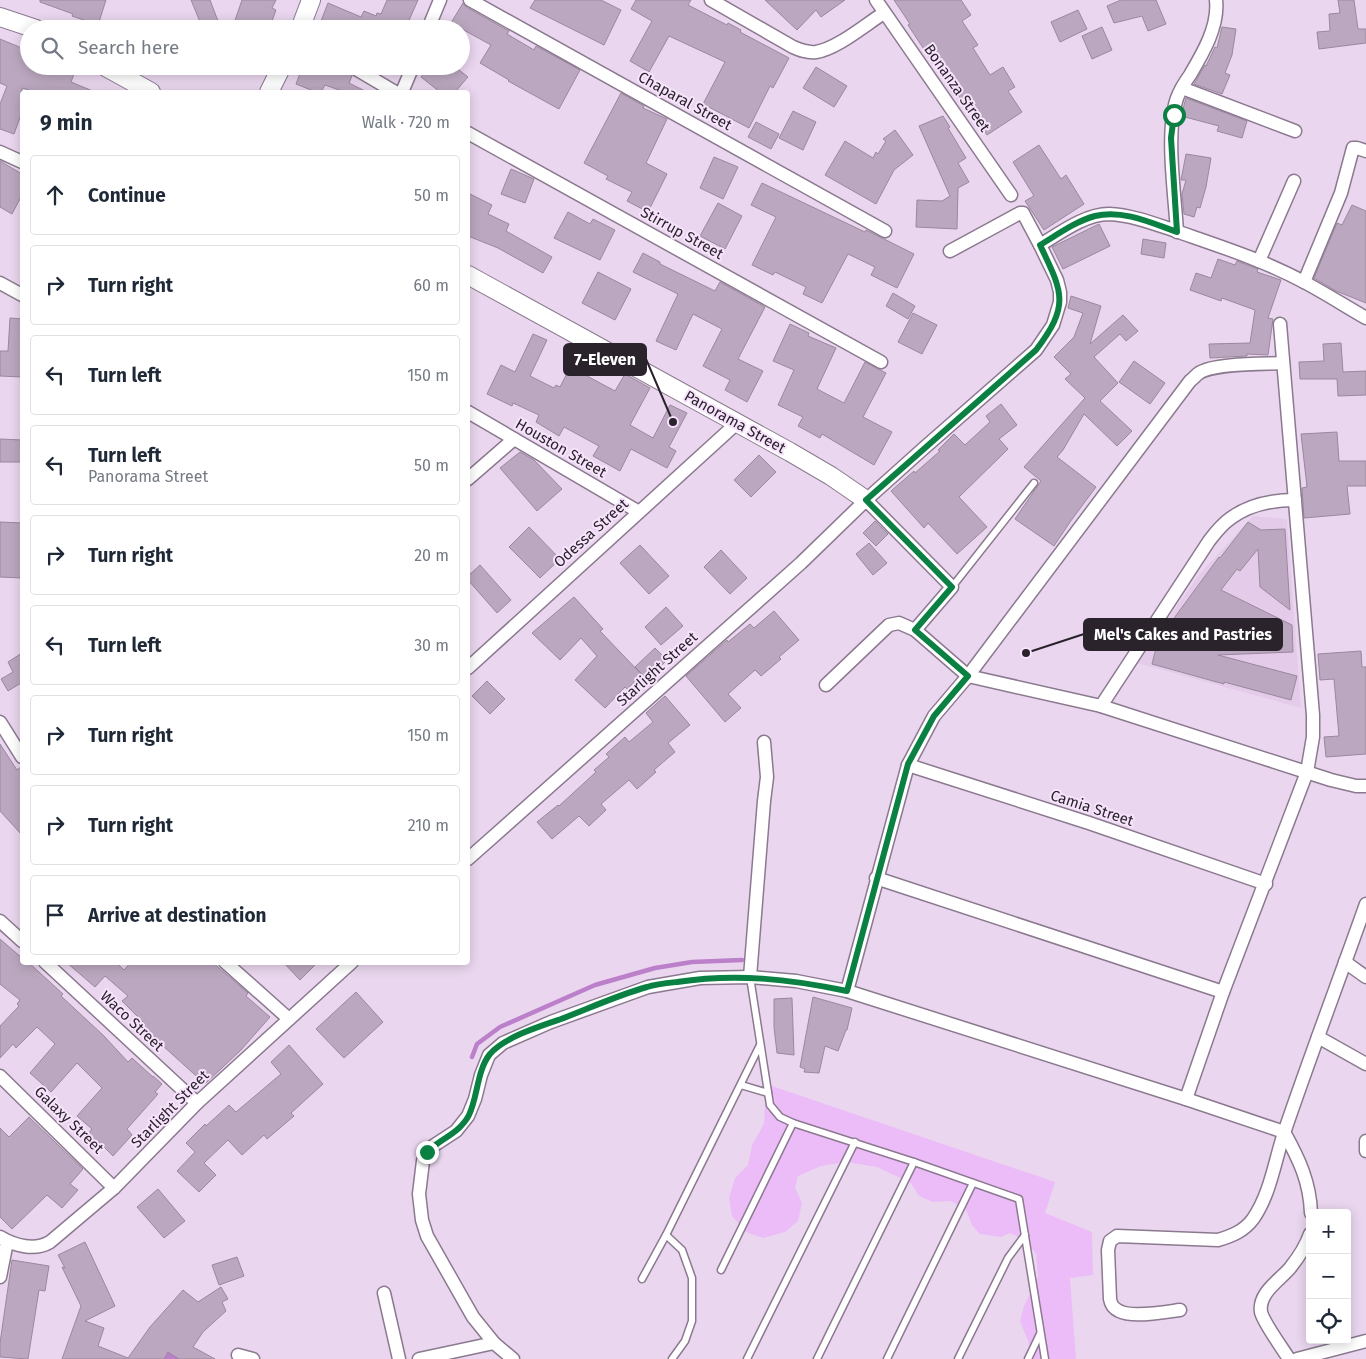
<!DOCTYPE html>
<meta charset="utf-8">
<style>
body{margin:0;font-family:"Fira Sans",sans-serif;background:#f6f6f7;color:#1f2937}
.controls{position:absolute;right:15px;bottom:15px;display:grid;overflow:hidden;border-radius:5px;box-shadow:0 2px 12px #0003}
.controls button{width:45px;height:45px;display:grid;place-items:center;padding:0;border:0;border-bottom:1px solid #e0e1e3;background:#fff;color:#1f2937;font:25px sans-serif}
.stop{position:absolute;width:15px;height:15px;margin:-11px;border:4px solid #0b8043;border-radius:50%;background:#fff}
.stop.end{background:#0b8043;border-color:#fff;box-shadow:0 1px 5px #0008}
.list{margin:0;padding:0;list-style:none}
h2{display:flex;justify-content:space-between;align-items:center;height:65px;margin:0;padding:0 20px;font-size:21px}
h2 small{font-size:16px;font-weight:400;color:#747a83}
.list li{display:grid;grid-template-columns:32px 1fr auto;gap:15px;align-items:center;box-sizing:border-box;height:80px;margin:0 10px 10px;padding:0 10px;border:1px solid #e0e1e3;border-radius:5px}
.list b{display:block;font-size:19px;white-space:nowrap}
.list p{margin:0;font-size:16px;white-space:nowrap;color:#747a83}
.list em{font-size:16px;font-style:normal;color:#747a83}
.icon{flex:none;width:28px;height:28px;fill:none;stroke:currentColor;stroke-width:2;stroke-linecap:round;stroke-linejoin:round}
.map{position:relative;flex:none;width:1366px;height:1359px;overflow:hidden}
.search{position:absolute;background:#fff;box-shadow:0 2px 12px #0003;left:20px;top:20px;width:450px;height:55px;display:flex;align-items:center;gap:12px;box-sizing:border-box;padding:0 18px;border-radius:28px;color:#747a83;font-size:19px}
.panel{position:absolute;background:#fff;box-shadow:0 2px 12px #0003;left:20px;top:90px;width:450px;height:875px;border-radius:5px}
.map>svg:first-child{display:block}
</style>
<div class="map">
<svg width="1366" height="1359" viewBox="0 0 1366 1359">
<rect width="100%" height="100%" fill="#ead7ef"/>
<path fill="#e4cbea" d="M 1253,516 L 1287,519 L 1301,708 L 1137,663 L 1198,576 Z"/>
<path fill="#ecbcf8" d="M 766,1084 L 1055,1182 L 1045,1213 L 1092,1232 L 1093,1275 L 1070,1278 L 1076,1359 L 1033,1359 L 1028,1341 L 1020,1321 L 1024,1306 L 1038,1277 L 1036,1254 L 1025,1240 L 1010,1233 L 1001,1237 L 980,1234 L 972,1225 L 966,1210 L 951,1201 L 933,1202 L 919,1196 L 911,1183 L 877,1167 L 846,1162 L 821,1166 L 798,1176 L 795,1187 L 802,1203 L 798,1221 L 785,1232 L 763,1238 L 746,1232 L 732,1216 L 729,1198 L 735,1178 L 748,1165 L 752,1145 L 764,1124 Z"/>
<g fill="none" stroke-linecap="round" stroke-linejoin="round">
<path stroke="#bc7fca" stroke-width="4.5" d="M 472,1057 L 477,1044 L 500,1027 L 595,985 L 655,968 L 692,962 L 742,960"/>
<path stroke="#bc7fca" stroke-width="28" d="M 170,1359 L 172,1355"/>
</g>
<g fill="#bba8c0" stroke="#9a889e">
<path d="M 40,0 L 106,0 L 98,25 L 72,16 L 73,14 L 40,2 Z"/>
<path d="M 191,0 L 210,0 L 221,29 L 203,29 Z"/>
<path d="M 242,0 L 276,0 L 272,8 L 276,10 L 269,29 L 232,29 Z"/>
<path d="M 387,0 L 418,0 L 406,27 L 407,29 L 318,29 L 328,3 L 361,17 L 364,11 L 376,16 L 377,13 L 381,14 Z"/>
<path d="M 535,0 L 601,0 L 621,10 L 604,45 L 530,8 Z"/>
<path d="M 636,0 L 691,0 L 688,5 L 727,25 L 728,23 L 741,30 L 740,32 L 789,58 L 773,88 L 770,86 L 749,128 L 703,104 L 725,62 L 669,36 L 649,72 L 630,61 L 652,21 L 631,9 Z"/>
<path d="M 765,0 L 845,0 L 821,17 L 816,10 L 797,30 Z"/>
<path d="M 894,0 L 961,0 L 971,15 L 962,21 L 978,45 L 973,48 L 990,75 L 1003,67 L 1015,87 L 1008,91 L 1022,112 L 987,135 L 973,113 L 971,115 L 957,93 L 954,95 L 908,25 L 910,24 Z"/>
<path d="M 1121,0 L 1156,0 L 1166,24 L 1148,31 L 1142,16 L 1114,23 L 1107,6 Z"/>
<path d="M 1338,0 L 1354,0 L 1358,29 L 1366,29 L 1366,43 L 1319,49 L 1317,32 L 1330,31 L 1329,14 L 1340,13 Z"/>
<path d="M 463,3 L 466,7 L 509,31 L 507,34 L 534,50 L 536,46 L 580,70 L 559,109 L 508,81 L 509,80 L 480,63 L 491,45 L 451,23 Z"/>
<path d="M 1078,10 L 1087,29 L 1060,42 L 1051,22 Z"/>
<path d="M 1102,27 L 1112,50 L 1092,59 L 1082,36 Z"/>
<path d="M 1222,27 L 1236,29 L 1232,55 L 1225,73 L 1230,75 L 1222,94 L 1194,84 L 1205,65 L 1206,66 L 1215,47 L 1217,48 Z"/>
<path d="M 0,39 L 29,51 L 29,66 L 77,66 L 71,82 L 95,92 L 35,92 L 22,88 L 22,112 L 14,134 L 0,129 L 0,104 L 7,86 L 0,83 Z"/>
<path d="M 303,66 L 343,66 L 344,70 L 352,76 L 349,83 L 367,92 L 345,92 L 325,85 L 321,92 L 316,92 L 296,84 Z"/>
<path d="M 431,66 L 454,66 L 468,77 L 455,92 L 440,92 L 421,77 Z"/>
<path d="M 816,67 L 847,86 L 834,107 L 803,88 Z"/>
<path d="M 621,93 L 644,106 L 643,108 L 667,119 L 646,163 L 667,174 L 648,212 L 627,201 L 632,192 L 606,179 L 608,176 L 584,163 Z"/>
<path d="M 1186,98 L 1247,121 L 1242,138 L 1217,131 L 1219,126 L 1181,116 Z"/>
<path d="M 793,111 L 816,122 L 803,150 L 779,138 Z"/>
<path d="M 943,116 L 950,127 L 948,128 L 966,158 L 958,163 L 969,182 L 958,188 L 957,229 L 916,227 L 917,200 L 942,201 L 950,196 L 919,126 Z"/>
<path d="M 756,122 L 779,134 L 771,149 L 748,137 Z"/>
<path d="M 895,130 L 913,155 L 894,170 L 876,204 L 825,175 L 845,141 L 873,158 L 876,152 L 878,154 L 886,141 L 883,139 Z"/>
<path d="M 1039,145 L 1061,179 L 1066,175 L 1084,204 L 1044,230 L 1025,201 L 1034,196 L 1013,162 Z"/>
<path d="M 1186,154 L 1211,158 L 1206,187 L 1200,208 L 1197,207 L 1194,217 L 1184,214 L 1182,194 L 1186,180 L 1181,180 Z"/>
<path d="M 714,157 L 738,167 L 723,199 L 700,188 Z"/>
<path d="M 0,161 L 22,174 L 22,195 L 12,214 L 0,207 Z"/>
<path d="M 511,169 L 534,179 L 525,203 L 501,194 Z"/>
<path d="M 762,183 L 865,232 L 866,230 L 914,254 L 897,288 L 871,275 L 875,267 L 848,254 L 822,303 L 803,294 L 806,287 L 775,272 L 773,275 L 752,265 L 776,217 L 751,205 Z"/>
<path d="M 468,193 L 492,205 L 488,214 L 509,224 L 506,231 L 552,257 L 543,273 L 498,248 L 468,236 Z"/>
<path d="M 718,203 L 742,216 L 725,249 L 700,236 Z"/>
<path d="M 1352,205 L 1366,211 L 1366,303 L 1336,291 L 1314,278 L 1337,223 L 1342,225 Z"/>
<path d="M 568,212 L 590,224 L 593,219 L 615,230 L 600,260 L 554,238 Z"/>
<path d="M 1099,224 L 1110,246 L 1063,269 L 1052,247 Z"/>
<path d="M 1143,239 L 1166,243 L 1164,258 L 1141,254 Z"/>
<path d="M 643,253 L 660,262 L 660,264 L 715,291 L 720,282 L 765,307 L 738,359 L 763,371 L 747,402 L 725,390 L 730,380 L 703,366 L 722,329 L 693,314 L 676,350 L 656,341 L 678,294 L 633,272 Z"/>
<path d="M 1218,259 L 1235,265 L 1237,261 L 1258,269 L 1257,272 L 1281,280 L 1268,318 L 1273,319 L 1268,355 L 1247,354 L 1247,356 L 1210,358 L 1209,344 L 1250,343 L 1255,310 L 1222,298 L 1221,301 L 1190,290 L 1196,273 L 1211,278 Z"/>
<path d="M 598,272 L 631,289 L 615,320 L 582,303 Z"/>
<path d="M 893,293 L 915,306 L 908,319 L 886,306 Z"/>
<path d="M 1071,296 L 1101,306 L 1090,344 L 1123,315 L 1138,331 L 1126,341 L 1120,334 L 1094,357 L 1118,383 L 1100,401 L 1132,431 L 1117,446 L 1084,414 L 1063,450 L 1057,457 L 1096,487 L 1070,522 L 1054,546 L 1015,519 L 1041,481 L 1024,467 L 1085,398 L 1065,379 L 1071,374 L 1054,357 L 1074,337 L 1083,313 L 1068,308 Z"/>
<path d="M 913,313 L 937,325 L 922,354 L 898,342 Z"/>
<path d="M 10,318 L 22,319 L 22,377 L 0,376 L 0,351 L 8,351 Z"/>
<path d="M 790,324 L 809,333 L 808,336 L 836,348 L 817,389 L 844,403 L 865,362 L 886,373 L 863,417 L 892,432 L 874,465 L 822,434 L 820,438 L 798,426 L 803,417 L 778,405 L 794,370 L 773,361 Z"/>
<path d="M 533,334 L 547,340 L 530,376 L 554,388 L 556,385 L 560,387 L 577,354 L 594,362 L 587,376 L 615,391 L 625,374 L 650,388 L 630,425 L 653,438 L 670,405 L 687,413 L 669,447 L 676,451 L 667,468 L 631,449 L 620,471 L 593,456 L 599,446 L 564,427 L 559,436 L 536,422 L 539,415 L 513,403 L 512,406 L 487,394 L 501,365 L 515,372 Z"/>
<path d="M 1341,343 L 1343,372 L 1366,371 L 1366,395 L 1338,396 L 1337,379 L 1300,379 L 1299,362 L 1324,361 L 1323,344 Z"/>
<path d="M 1134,361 L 1165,383 L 1150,404 L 1119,382 Z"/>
<path d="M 1001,404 L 1017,425 L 999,439 L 1008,449 L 959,497 L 987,527 L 957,554 L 928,523 L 924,528 L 891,491 L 914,471 L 915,473 L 940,451 L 938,450 L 954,434 L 965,445 L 990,422 L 986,416 Z"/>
<path d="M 1337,432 L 1339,461 L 1366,461 L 1366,486 L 1347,486 L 1350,514 L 1304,518 L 1302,488 L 1307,487 L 1301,434 Z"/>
<path d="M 0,439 L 22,440 L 22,462 L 0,462 Z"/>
<path d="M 520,452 L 534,460 L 562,489 L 537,511 L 500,468 Z"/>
<path d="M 759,455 L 776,472 L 751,497 L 734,480 Z"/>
<path d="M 875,521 L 888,534 L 876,546 L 863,533 Z"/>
<path d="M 0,522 L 22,523 L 22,578 L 0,577 Z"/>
<path d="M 1248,522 L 1261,530 L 1285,529 L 1290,610 L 1260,587 L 1258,549 L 1240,571 L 1237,569 L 1221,590 L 1292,625 L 1293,652 L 1218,655 L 1297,676 L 1291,700 L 1224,682 L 1224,684 L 1152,664 L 1158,640 L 1219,557 L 1220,558 Z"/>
<path d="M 529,527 L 560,559 L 540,578 L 509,547 Z"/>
<path d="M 869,543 L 887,563 L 873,575 L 856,554 Z"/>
<path d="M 640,545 L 669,576 L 649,594 L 620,563 Z"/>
<path d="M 721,550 L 747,578 L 730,594 L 704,567 Z"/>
<path d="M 480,565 L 511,600 L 497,613 L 468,580 L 468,576 Z"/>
<path d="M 574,597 L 603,629 L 600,631 L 642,675 L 627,689 L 625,687 L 605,708 L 575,680 L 597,656 L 581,638 L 560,660 L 532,633 Z"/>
<path d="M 666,607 L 683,626 L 661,645 L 645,627 Z"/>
<path d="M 774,611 L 799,640 L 779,657 L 781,659 L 761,676 L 755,670 L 728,694 L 741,708 L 725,722 L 686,676 L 727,640 L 728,642 L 750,624 L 754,628 Z"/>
<path d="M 655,648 L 667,660 L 647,679 L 635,667 Z"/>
<path d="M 1361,651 L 1362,667 L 1366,667 L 1366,754 L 1326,757 L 1324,737 L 1339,736 L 1334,679 L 1320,680 L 1318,654 Z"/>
<path d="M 22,653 L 22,687 L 21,683 L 8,691 L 1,679 L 13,672 L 8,662 Z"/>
<path d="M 487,681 L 505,699 L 490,714 L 472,696 Z"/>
<path d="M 665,696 L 690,725 L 668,743 L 675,752 L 654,770 L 656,772 L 637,789 L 629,780 L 601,804 L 606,810 L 589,826 L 579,816 L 552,839 L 537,822 L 558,805 L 559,806 L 596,772 L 594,770 L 609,757 L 606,754 L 625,737 L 629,742 L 653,722 L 646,713 Z"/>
<path d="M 0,744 L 17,770 L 22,766 L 22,835 L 0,811 Z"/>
<path d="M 0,939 L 22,958 L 22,962 L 28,962 L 63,994 L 61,996 L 104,1036 L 128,1062 L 132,1058 L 153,1077 L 153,1076 L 162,1084 L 155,1092 L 158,1094 L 127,1129 L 132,1135 L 113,1156 L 98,1141 L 96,1143 L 87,1135 L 92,1129 L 77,1116 L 102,1088 L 77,1063 L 51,1092 L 30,1073 L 55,1044 L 37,1027 L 16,1048 L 13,1044 L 0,1058 L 0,1026 L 19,1006 L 17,1004 L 20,1000 L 0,984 Z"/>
<path d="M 66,962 L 116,962 L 124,970 L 131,962 L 212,962 L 248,993 L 246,996 L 270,1017 L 241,1050 L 205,1084 L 162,1045 L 163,1044 L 143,1026 L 145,1024 L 122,1001 L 128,996 L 105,976 L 95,987 Z"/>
<path d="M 283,962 L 318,962 L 300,980 Z"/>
<path d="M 356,992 L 383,1022 L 344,1058 L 316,1029 Z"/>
<path d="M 813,997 L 852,1008 L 847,1030 L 846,1030 L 838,1051 L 825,1046 L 819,1073 L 804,1072 L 805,1069 L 800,1067 Z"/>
<path d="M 792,998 L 794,1055 L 777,1053 L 774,1027 L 774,999 Z"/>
<path d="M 289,1045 L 323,1084 L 291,1113 L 294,1116 L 267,1139 L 264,1135 L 242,1155 L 228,1140 L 204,1163 L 216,1175 L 199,1192 L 177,1171 L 195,1152 L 186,1143 L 205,1124 L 206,1126 L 229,1105 L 236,1112 L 281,1074 L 271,1062 Z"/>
<path d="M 29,1117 L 83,1169 L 70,1184 L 78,1190 L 62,1208 L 47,1195 L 12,1229 L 0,1217 L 0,1128 L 9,1137 Z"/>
<path d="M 158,1189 L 185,1221 L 164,1238 L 137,1207 Z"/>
<path d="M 85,1242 L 115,1306 L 85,1321 L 104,1328 L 98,1346 L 128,1358 L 150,1327 L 183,1290 L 198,1302 L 221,1287 L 228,1299 L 222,1302 L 226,1311 L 203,1332 L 193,1347 L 215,1359 L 179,1359 L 168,1352 L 164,1359 L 62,1359 L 81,1306 L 62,1267 L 65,1268 L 58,1255 Z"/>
<path d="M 237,1257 L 244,1276 L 219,1285 L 212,1265 Z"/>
<path d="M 12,1260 L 49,1266 L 45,1291 L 39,1290 L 28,1359 L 0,1357 L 0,1343 Z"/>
</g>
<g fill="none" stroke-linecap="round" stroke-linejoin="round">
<defs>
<g id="lane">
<path d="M 952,587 L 1034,483"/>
<path d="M 750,977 L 770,1105 L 780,1117 L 793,1123 L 914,1162 L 1019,1199 L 1045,1359"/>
<path d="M 741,1085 L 768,1093"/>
<path d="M 666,1235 L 682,1250 L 692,1278 L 692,1321 L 685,1341 L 672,1359"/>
<path d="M 721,1270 L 793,1123"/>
<path d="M 642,1279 L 666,1235 L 760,1045"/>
<path d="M 747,1359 L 855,1142"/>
<path d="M 817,1359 L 914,1162"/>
<path d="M 887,1359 L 973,1183"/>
<path d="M 958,1359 L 1008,1258 L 1025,1235"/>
<path d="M 1028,1359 L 1040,1334"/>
</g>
<g id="street">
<path d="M 470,0 L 885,231"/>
<path d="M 711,0 L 793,47 C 800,50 807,53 816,52 C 837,49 866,24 884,13"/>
<path d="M 876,0 L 1011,195"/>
<path d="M 428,29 L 440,0"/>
<path d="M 351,66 L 395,92"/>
<path d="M 1182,88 L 1295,131"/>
<path d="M 402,92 L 413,66"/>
<path d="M 468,133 L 881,362"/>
<path d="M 0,152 L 22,162"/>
<path d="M 1177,232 C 1175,195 1165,132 1177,98 C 1180,90 1185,82 1190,75 C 1203,53 1219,26 1216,0"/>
<path d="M 1040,245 C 1060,233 1085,214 1109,214 C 1132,215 1155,224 1176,231 C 1219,246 1263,260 1304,282 C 1325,293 1345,306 1366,318"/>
<path d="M 1259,261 L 1294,181"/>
<path d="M 1304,282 L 1341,193 L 1353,148 L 1357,148 L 1366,151"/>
<path d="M 0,283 L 22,295"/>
<path d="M 468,412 L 639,512"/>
<path d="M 468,479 L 514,439"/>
<path d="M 866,500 L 952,587 L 915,630"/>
<path d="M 468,668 L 737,423"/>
<path d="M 826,685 L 889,625 L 899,623 L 915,630 L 968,676 L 1101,706 L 1331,780 L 1356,786 L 1366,786"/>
<path d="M 1101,706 L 1209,541 C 1215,533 1222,524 1231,518 C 1250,504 1272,500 1295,500"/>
<path d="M 0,722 L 22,757"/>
<path d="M 908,765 L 1089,823 L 1266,884"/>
<path d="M 468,859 L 801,563 L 866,500 L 924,448 L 1036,350 L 1053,325 L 1060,302 L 1060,292 L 1057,280 L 1040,245 L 1023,213 L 1020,213 L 950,251"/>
<path d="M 876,878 L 1223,992"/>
<path d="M 0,921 L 22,941"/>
<path d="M 45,962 L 197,1103"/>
<path d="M 225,962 L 289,1019"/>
<path d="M 1345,962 L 1366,977"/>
<path d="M 750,977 L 764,801 L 767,777 L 764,742"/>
<path d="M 847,991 L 908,765 L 934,716 L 968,676 L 1190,381 C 1193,379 1196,375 1199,373 C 1214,363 1263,364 1283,363"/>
<path d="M 1318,1037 L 1366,1064"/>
<path d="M 0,1076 L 114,1188"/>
<path d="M 1186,1099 L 1223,992 L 1307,772 L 1313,737 L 1313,715 L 1280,324"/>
<path d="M 1366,1141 L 1366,1151"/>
<path d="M 0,1237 C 15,1246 35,1251 50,1242 L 114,1188 L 197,1103 L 352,962"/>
<path d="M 0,1277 L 7,1242"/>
<path d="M 384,1293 L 399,1359"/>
<path d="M 1180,1310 C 1165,1312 1132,1318 1119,1311 C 1113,1308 1111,1305 1110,1299 L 1108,1250 L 1110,1241 L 1117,1236 L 1218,1240 C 1232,1236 1244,1231 1253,1219 C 1271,1193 1275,1159 1285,1130 C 1311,1054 1339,980 1366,904"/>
<path d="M 238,1355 L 253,1359"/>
<path d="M 419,1359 L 494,1343"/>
<path d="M 513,1359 L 494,1343 L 473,1317 L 427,1236 L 422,1220 L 419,1194 L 423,1161 L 427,1152 L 433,1146 L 456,1131 L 468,1116 L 475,1099 L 481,1075 L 489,1055 L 503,1043 L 551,1022 L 648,987 L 700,978 L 750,977 L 796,981 L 847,991 L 1186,1099 L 1284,1132 C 1299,1159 1310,1182 1311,1213"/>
<path d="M 1289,1359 C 1283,1349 1263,1322 1261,1312 C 1258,1293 1280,1280 1290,1268 C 1298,1258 1306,1246 1310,1234"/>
<path d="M 1297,1359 L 1366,1341"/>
</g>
<g id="secondary">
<path d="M 0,17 L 36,29"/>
<path d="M 300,29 L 311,0"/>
<path d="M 104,66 L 151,92"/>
<path d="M 269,92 L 282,66"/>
<path d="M 468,275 L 790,452 L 831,476 L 866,500"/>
</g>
</defs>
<use href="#lane" stroke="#8b798f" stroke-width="9"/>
<use href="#street" stroke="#8b798f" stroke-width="15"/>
<use href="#secondary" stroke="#8b798f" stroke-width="20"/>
<use href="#lane" stroke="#fff" stroke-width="6"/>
<use href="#street" stroke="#fff" stroke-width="12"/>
<use href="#secondary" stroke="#fff" stroke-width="18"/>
</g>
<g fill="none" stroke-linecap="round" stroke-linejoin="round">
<path stroke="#0b8043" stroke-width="6" d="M 427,1152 C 440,1139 460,1133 469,1115 C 478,1096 477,1070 490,1054 C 505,1037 540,1026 561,1019 C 590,1008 618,995 647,987 C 656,984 667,983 677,982 C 736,973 789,979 847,991 L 908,764 L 934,716 L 968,676 L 915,630 L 952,587 L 866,500 L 1036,350 C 1070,305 1063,293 1040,245 C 1057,235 1076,221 1095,216 C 1122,209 1152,223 1177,232 L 1171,138 L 1174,115"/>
</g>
<g text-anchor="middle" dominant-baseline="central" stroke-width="4" stroke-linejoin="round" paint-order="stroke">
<g font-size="15" fill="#2a232c" stroke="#f7e4fc">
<text transform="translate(957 88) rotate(55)">Bonanza Street</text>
<text transform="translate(685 101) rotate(29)">Chaparal Street</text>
<text transform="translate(682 233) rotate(29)">Stirrup Street</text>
<text transform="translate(735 422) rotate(29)">Panorama Street</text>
<text transform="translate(561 448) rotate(30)">Houston Street</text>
<text transform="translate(591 533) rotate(-42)">Odessa Street</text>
<text transform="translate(657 669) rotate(-42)">Starlight Street</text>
<text transform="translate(1092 808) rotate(18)">Camia Street</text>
<text transform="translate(132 1021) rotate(43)">Waco Street</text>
<text transform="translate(170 1109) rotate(-45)">Starlight Street</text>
<text transform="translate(69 1120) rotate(44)">Galaxy Street</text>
</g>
</g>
<path fill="none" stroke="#2a232c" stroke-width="2" d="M673 422L646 359M1026 653L1084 634"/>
<g fill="#2a232c" stroke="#f7e4fc" stroke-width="2">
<circle cx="673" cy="422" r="5"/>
<circle cx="1026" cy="653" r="5"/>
</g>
<g fill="#2a232c" stroke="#2a232c" stroke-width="2">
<rect x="564" y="344" width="82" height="31" rx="5"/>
<rect x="1084" y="619" width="198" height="31" rx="5"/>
</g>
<g font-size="16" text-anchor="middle" font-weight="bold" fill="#fff">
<text x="605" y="365">7-Eleven</text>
<text x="1183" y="640">Mel's Cakes and Pastries</text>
</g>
</svg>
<div class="controls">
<button>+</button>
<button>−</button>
<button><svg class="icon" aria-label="locate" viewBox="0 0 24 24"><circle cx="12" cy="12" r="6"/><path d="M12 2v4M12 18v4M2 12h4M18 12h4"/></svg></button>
</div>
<div class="stop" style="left:1174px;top:115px"></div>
<div class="stop end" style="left:427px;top:1152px"></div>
<div class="search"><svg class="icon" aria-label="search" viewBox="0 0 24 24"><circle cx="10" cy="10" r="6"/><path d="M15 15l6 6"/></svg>Search here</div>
<section class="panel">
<h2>9 min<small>Walk · 720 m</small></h2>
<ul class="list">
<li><svg class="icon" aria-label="ahead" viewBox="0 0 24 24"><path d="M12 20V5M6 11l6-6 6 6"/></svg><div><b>Continue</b></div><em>50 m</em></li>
<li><svg class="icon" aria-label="right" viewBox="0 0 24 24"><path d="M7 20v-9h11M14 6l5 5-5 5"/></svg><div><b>Turn right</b></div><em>60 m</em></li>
<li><svg class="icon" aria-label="left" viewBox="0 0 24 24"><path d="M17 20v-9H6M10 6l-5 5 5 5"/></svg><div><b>Turn left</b></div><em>150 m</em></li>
<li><svg class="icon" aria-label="left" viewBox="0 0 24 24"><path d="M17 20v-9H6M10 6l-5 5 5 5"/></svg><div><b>Turn left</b><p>Panorama Street</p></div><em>50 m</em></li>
<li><svg class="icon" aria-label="right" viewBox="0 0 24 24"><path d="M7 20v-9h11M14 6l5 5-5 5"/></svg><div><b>Turn right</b></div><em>20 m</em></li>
<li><svg class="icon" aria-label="left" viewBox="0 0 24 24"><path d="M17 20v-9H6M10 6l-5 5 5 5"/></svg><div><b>Turn left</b></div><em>30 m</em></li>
<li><svg class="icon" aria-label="right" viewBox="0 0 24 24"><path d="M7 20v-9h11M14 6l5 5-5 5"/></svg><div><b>Turn right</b></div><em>150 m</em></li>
<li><svg class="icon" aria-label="right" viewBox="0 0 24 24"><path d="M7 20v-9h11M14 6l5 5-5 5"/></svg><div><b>Turn right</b></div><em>210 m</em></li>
<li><svg class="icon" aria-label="arrive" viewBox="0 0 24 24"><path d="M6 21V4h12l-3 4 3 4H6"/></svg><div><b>Arrive at destination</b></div></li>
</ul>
</section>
</div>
